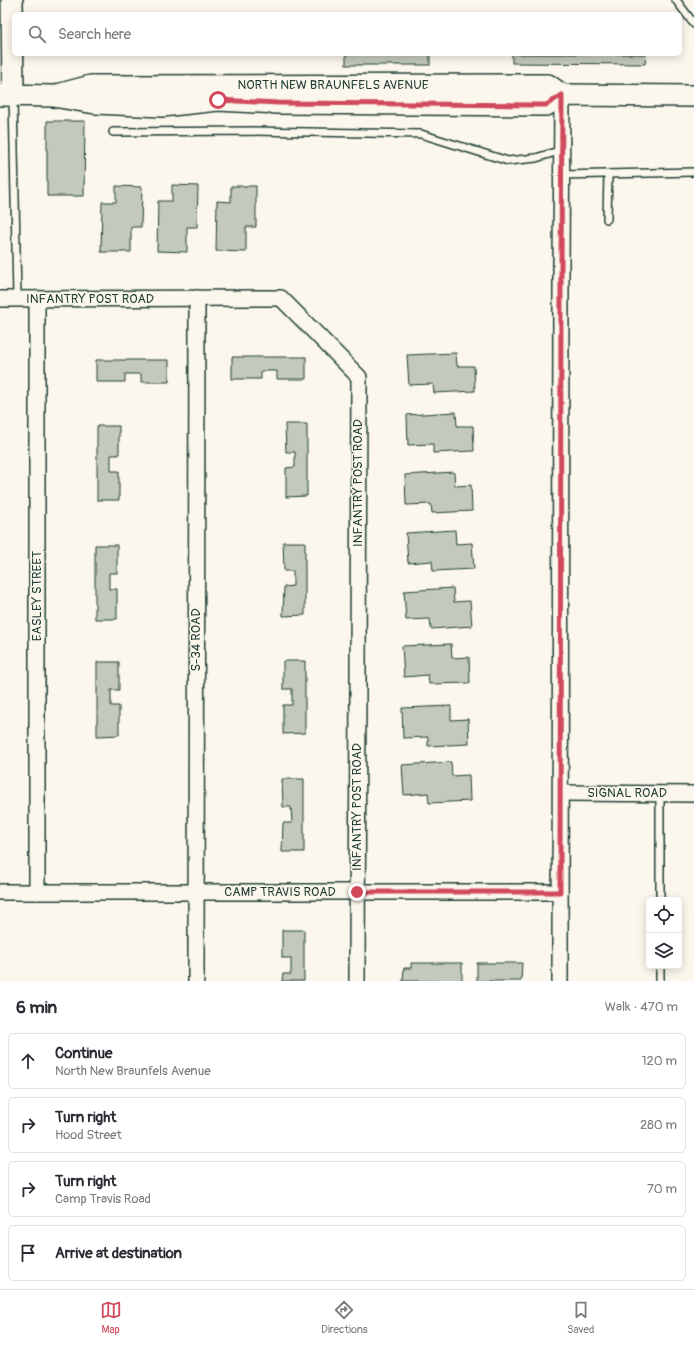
<!DOCTYPE html>
<meta charset="utf-8">
<style>
body{margin:0;font-family:Pangolin,sans-serif;background:#f2f2f3;color:#2b2b33}
.controls{position:absolute;right:12px;bottom:12px;display:grid;overflow:hidden;border-radius:6px;box-shadow:0 2px 10px #0003}
.controls button{width:36px;height:36px;display:grid;place-items:center;padding:0;border:0;border-bottom:1px solid #e1e1e2;background:#fff;color:#2b2b33;font:20px sans-serif}
.stop{position:absolute;width:12px;height:12px;margin:-9px;border:3px solid #d1495b;border-radius:50%;background:#fff}
.stop.end{background:#d1495b;border-color:#fff;box-shadow:0 1px 4px #0008}
.list{margin:0;padding:0;list-style:none}
h2{display:flex;justify-content:space-between;align-items:center;height:52px;margin:0;padding:0 16px;font-size:17px}
h2 small{font-size:13px;font-weight:400;color:#7c7c81}
.list li{display:grid;grid-template-columns:26px 1fr auto;gap:12px;align-items:center;box-sizing:border-box;height:56px;margin:0 8px 8px;padding:0 8px;border:1px solid #e1e1e2;border-radius:6px}
.list b{display:block;font-size:15px;white-space:nowrap}
.list p{margin:0;font-size:13px;white-space:nowrap;color:#7c7c81}
.list em{font-size:13px;font-style:normal;color:#7c7c81}
.icon{flex:none;width:22px;height:22px;fill:none;stroke:currentColor;stroke-width:2;stroke-linecap:round;stroke-linejoin:round}
.map{position:relative;flex:none;width:694px;height:981px;overflow:hidden}
.search{position:absolute;background:#fff;box-shadow:0 2px 10px #0003;left:12px;right:12px;top:12px;height:44px;display:flex;align-items:center;gap:10px;box-sizing:border-box;padding:0 14px;border-radius:6px;color:#7c7c81;font-size:15px}
.sheet{height:308px;background:#fff}
nav{display:flex;justify-content:space-around;align-items:center;box-sizing:border-box;height:56px;border-top:1px solid #e1e1e2;background:#fff;font-size:11px;color:#7c7c81}
nav a{display:grid;justify-items:center;gap:2px}
nav .on{color:#d1495b}
.map>svg:first-child{display:block}
</style>
<div class="map">
<svg width="694" height="981" viewBox="0 0 694 981">
<rect width="100%" height="100%" fill="#fbf7ec"/>
<filter id="ink" filterUnits="userSpaceOnUse"><feTurbulence type="fractalNoise" baseFrequency=".025" numOctaves="2"/><feDisplacementMap in="SourceGraphic" scale="8" xChannelSelector="R" yChannelSelector="G"/><feConvolveMatrix kernelMatrix="1 2 1 2 8 2 1 2 1" color-interpolation-filters="sRGB"/></filter>
<g filter="url(#ink)">
<g fill="#c4c9be" stroke="#1f3d34">
<rect x="346" y="54" width="84" height="11"/>
<path d="M 512,54 L 646,54 L 645,64 L 512,63 Z"/>
<path d="M 47,121 L 85,121 L 84,196 L 47,196 Z"/>
<path d="M 172,185 L 198,186 L 197,227 L 187,227 L 187,252 L 157,251 L 158,201 L 172,201 Z"/>
<path d="M 116,186 L 142,187 L 141,227 L 131,227 L 131,252 L 101,252 L 102,202 L 116,202 Z"/>
<path d="M 231,186 L 256,186 L 256,227 L 246,227 L 246,252 L 216,251 L 217,201 L 231,202 Z"/>
<path d="M 456,353 L 457,366 L 474,366 L 475,391 L 434,393 L 433,384 L 409,385 L 407,355 Z"/>
<path d="M 232,357 L 306,357 L 306,379 L 277,379 L 277,371 L 261,371 L 261,379 L 232,379 Z"/>
<path d="M 96,360 L 169,360 L 169,382 L 141,382 L 141,374 L 125,374 L 125,382 L 96,382 Z"/>
<path d="M 456,412 L 457,426 L 473,426 L 474,451 L 433,453 L 433,444 L 408,445 L 407,415 Z"/>
<path d="M 285,424 L 307,424 L 307,496 L 286,497 L 286,468 L 295,467 L 295,452 L 286,452 Z"/>
<path d="M 97,426 L 119,426 L 119,455 L 111,455 L 111,471 L 119,471 L 119,500 L 97,500 Z"/>
<path d="M 454,472 L 455,486 L 471,485 L 472,511 L 432,513 L 431,504 L 406,505 L 405,475 Z"/>
<path d="M 455,530 L 456,544 L 472,543 L 474,569 L 433,571 L 432,561 L 408,563 L 406,533 Z"/>
<path d="M 283,542 L 305,542 L 305,615 L 283,616 L 284,587 L 293,586 L 293,571 L 284,571 Z"/>
<path d="M 95,545 L 117,545 L 117,573 L 109,573 L 109,589 L 117,589 L 117,619 L 95,619 Z"/>
<path d="M 453,588 L 454,602 L 470,601 L 472,626 L 431,629 L 430,619 L 406,620 L 404,591 Z"/>
<path d="M 451,644 L 452,658 L 469,657 L 470,683 L 429,684 L 428,675 L 404,677 L 402,646 Z"/>
<path d="M 283,661 L 305,661 L 305,733 L 283,734 L 283,705 L 292,705 L 292,689 L 283,689 Z"/>
<path d="M 97,662 L 119,662 L 119,690 L 111,690 L 111,706 L 119,706 L 119,735 L 97,736 Z"/>
<path d="M 451,706 L 451,720 L 468,719 L 469,744 L 428,746 L 428,737 L 403,738 L 402,708 Z"/>
<path d="M 451,762 L 452,776 L 469,775 L 470,801 L 429,803 L 428,793 L 404,795 L 402,765 Z"/>
<path d="M 282,779 L 304,779 L 304,852 L 282,852 L 283,823 L 292,823 L 291,807 L 283,807 Z"/>
<path d="M 282,930 L 304,930 L 304,981 L 282,981 L 283,974 L 291,974 L 291,958 L 282,958 Z"/>
<path d="M 411,963 L 462,963 L 462,981 L 403,981 L 404,968 L 411,968 Z"/>
<path d="M 477,963 L 522,963 L 521,981 L 477,981 Z"/>
</g>
<g fill="none" stroke-linecap="round" stroke-linejoin="round">
<defs>
<g id="lane">
<path d="M 676,0 L 694,24"/>
<path d="M 13,97 L 17,299"/>
<path d="M 113,132 L 252,131 L 421,134 L 508,161 L 536,158 L 562,150"/>
<path d="M 561,175 L 694,172"/>
<path d="M 607,219 L 608,174"/>
<path d="M 660,794 L 660,900"/>
<path d="M 660,966 L 660,981"/>
</g>
<g id="street">
<path d="M 0,299 L 281,298 L 359,377 L 357,981"/>
<path d="M 561,793 L 694,794"/>
<path d="M 0,892 L 560,892"/>
<path d="M 37,892 L 37,299"/>
<path d="M 196,981 L 197,298"/>
<path d="M 560,981 L 561,271 L 562,95"/>
</g>
<g id="secondary">
<path d="M 12,0 L 13,95"/>
<path d="M 61,94 L 91,86 L 548,85 L 562,95"/>
<path d="M 0,95 L 53,96 L 95,103 L 162,106 L 218,100 L 278,103 L 546,105 L 562,95 L 694,96"/>
</g>
</defs>
<use href="#lane" stroke="#1f3d34" stroke-width="10"/>
<use href="#street" stroke="#1f3d34" stroke-width="18"/>
<use href="#secondary" stroke="#1f3d34" stroke-width="24"/>
<use href="#lane" stroke="#fbf7ec" stroke-width="7"/>
<use href="#street" stroke="#fbf7ec" stroke-width="15"/>
<use href="#secondary" stroke="#fbf7ec" stroke-width="21"/>
</g>
</g>
<g fill="none" stroke-linecap="round" stroke-linejoin="round" filter="url(#ink)">
<path stroke="#d1495b" stroke-width="5" d="M 218,100 L 278,103 L 546,105 L 562,95 L 561,272 L 560,892 L 357,892"/>
</g>
<g text-anchor="middle" dominant-baseline="central" stroke-width="3" stroke-linejoin="round" paint-order="stroke">
<g font-size="13" fill="#1f3d34" stroke="#fbf7ec">
<text x="333" y="85">NORTH NEW BRAUNFELS AVENUE</text>
<text x="90" y="299">INFANTRY POST ROAD</text>
<text transform="translate(358 483) rotate(-90)">INFANTRY POST ROAD</text>
<text transform="translate(37 596) rotate(-90)">EASLEY STREET</text>
<text transform="translate(196 640) rotate(-90)">S-34 ROAD</text>
<text x="627" y="793">SIGNAL ROAD</text>
<text transform="translate(357 807) rotate(-90)">INFANTRY POST ROAD</text>
<text x="280" y="892">CAMP TRAVIS ROAD</text>
</g>
</g>
</svg>
<div class="controls">
<button><svg class="icon" aria-label="locate" viewBox="0 0 24 24"><circle cx="12" cy="12" r="6"/><path d="M12 2v4M12 18v4M2 12h4M18 12h4"/></svg></button>
<button><svg class="icon" aria-label="layers" viewBox="0 0 24 24"><path d="M12 4l9 5-9 5-9-5zM3 14l9 5 9-5"/></svg></button>
</div>
<div class="stop" style="left:218px;top:100px"></div>
<div class="stop end" style="left:357px;top:892px"></div>
<div class="search"><svg class="icon" aria-label="search" viewBox="0 0 24 24"><circle cx="10" cy="10" r="6"/><path d="M15 15l6 6"/></svg>Search here</div>
</div>
<section class="sheet">
<h2>6 min<small>Walk · 470 m</small></h2>
<ul class="list">
<li><svg class="icon" aria-label="ahead" viewBox="0 0 24 24"><path d="M12 20V5M6 11l6-6 6 6"/></svg><div><b>Continue</b><p>North New Braunfels Avenue</p></div><em>120 m</em></li>
<li><svg class="icon" aria-label="right" viewBox="0 0 24 24"><path d="M7 20v-9h11M14 6l5 5-5 5"/></svg><div><b>Turn right</b><p>Hood Street</p></div><em>280 m</em></li>
<li><svg class="icon" aria-label="right" viewBox="0 0 24 24"><path d="M7 20v-9h11M14 6l5 5-5 5"/></svg><div><b>Turn right</b><p>Camp Travis Road</p></div><em>70 m</em></li>
<li><svg class="icon" aria-label="arrive" viewBox="0 0 24 24"><path d="M6 21V4h12l-3 4 3 4H6"/></svg><div><b>Arrive at destination</b></div></li>
</ul>
</section>
<nav>
<a class="on"><svg class="icon" aria-label="map" viewBox="0 0 24 24"><path d="M3 6l6-2 6 2 6-2v14l-6 2-6-2-6 2zM9 4v14M15 6v14"/></svg>Map</a>
<a><svg class="icon" aria-label="directions" viewBox="0 0 24 24"><path d="M12 3l9 9-9 9-9-9zM9 14v-3h6M13 9l2 2-2 2"/></svg>Directions</a>
<a><svg class="icon" aria-label="saved" viewBox="0 0 24 24"><path d="M7 4h10v16l-5-4-5 4z"/></svg>Saved</a>
</nav>
